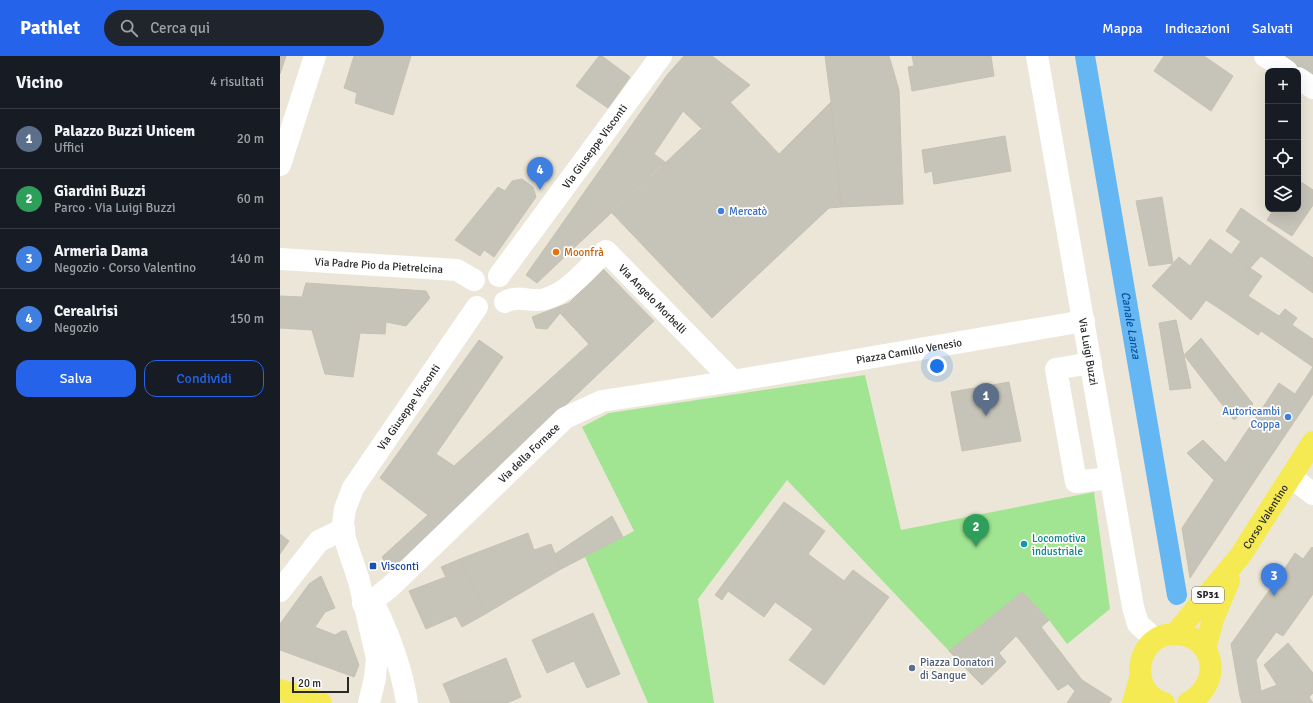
<!DOCTYPE html>
<html lang="it">
<meta charset="utf-8">
<style>
body{margin:0;font-family:Signika,sans-serif;background:#20242c;color:#f1f3f6}
.controls{position:absolute;right:12px;top:12px;display:grid;overflow:hidden;border-radius:8px;box-shadow:0 4px 16px #0002}
.controls button{width:36px;height:36px;display:grid;place-items:center;padding:0;border:0;border-bottom:1px solid #363941;background:#171b24;color:#f1f3f6;font:20px sans-serif}
.scale{position:absolute;left:12px;bottom:10px;width:57px;box-sizing:border-box;padding-left:4px;border:2px solid #282828;border-top:0;font-size:11px;line-height:14px;white-space:nowrap;color:#282828;-webkit-text-stroke:3px #fff;paint-order:stroke}
.you{position:absolute;left:657px;top:310px;width:14px;height:14px;margin:-10px;border:3px solid #fff;border-radius:50%;background:#1a73e8;box-shadow:0 0 0 6px #1a73e833}
.badge{display:grid;place-items:center;width:26px;height:26px;border-radius:50%;background:#2563eb;color:#fff;font-size:13px;font-weight:700}
.pin{position:absolute;translate:-50% -33px;filter:drop-shadow(0 1px 2px #0008)}
.pin::after{content:'';position:absolute;top:21px;width:14px;height:12px;background:inherit;clip-path:polygon(0 0,100% 0,50% 100%)}
.list{margin:0;padding:0;list-style:none}
h2{display:flex;justify-content:space-between;align-items:center;height:52px;margin:0;padding:0 16px;font-size:17px}
h2 small{font-size:13px;font-weight:400;color:#9ea1a6}
.list li{display:grid;grid-template-columns:26px 1fr auto;gap:12px;align-items:center;box-sizing:border-box;height:60px;padding:0 16px;border-top:1px solid #363941}
.list b{display:block;font-size:15px;white-space:nowrap}
.list p{margin:0;font-size:13px;white-space:nowrap;color:#9ea1a6}
.list em{font-size:13px;font-style:normal;color:#9ea1a6}
.actions{display:flex;gap:8px;padding:12px 16px}
.actions a{flex:1;padding:9px 0;border:1px solid #2563eb;border-radius:12px;text-align:center;font-size:14px;color:#2563eb}
.actions .main{background:#2563eb;color:#fff}
.icon{flex:none;width:22px;height:22px;fill:none;stroke:currentColor;stroke-width:2;stroke-linecap:round;stroke-linejoin:round}
.map{position:relative;flex:none;width:1033px;height:647px;overflow:hidden}
header{display:flex;align-items:center;gap:24px;box-sizing:border-box;height:56px;padding:0 20px;background:#2563eb;color:#fff}
header strong{font-size:19px}
nav{display:flex;gap:22px;margin-inline-start:auto;font-size:14px}
.search{width:280px;height:36px;background:#20242c;display:flex;align-items:center;gap:10px;box-sizing:border-box;padding:0 14px;border-radius:22px;color:#9ea1a6;font-size:15px}
main{display:flex}
aside{flex:1;background:#171b24}
.map>svg:first-child{display:block}
</style>
<header>
<strong>Pathlet</strong>
<div class="search"><svg class="icon" aria-label="search" viewBox="0 0 24 24"><circle cx="10" cy="10" r="6"/><path d="M15 15l6 6"/></svg>Cerca qui</div>
<nav><a>Mappa</a><a>Indicazioni</a><a>Salvati</a></nav>
</header>
<main>
<aside>
<h2>Vicino<small>4 risultati</small></h2>
<ul class="list">
<li><span class="badge" style="background:#5c6f8a">1</span><div><b>Palazzo Buzzi Unicem</b><p>Uffici</p></div><em>20 m</em></li>
<li><span class="badge" style="background:#2e9e5b">2</span><div><b>Giardini Buzzi</b><p>Parco · Via Luigi Buzzi</p></div><em>60 m</em></li>
<li><span class="badge" style="background:#3f7fe0">3</span><div><b>Armeria Dama</b><p>Negozio · Corso Valentino</p></div><em>140 m</em></li>
<li><span class="badge" style="background:#3f7fe0">4</span><div><b>Cerealrisi</b><p>Negozio</p></div><em>150 m</em></li>
</ul>
<div class="actions"><a class="main">Salva</a><a>Condividi</a></div>
</aside>
<div class="map">
<svg width="1033" height="647" viewBox="0 0 1033 647">
<rect width="100%" height="100%" fill="#ebe6d8"/>
<path fill="#a1e592" d="M 585,319 L 621,474 L 814,436 L 830,553 L 787,588 L 769,564 L 742,536 L 669,595 L 507,424 L 418,543 L 434,647 L 368,647 L 305,501 L 354,475 L 302,371 L 329,357 Z"/>
<g fill="none" stroke-linecap="round" stroke-linejoin="round">
<path stroke="#65b7f3" stroke-width="20" id="s1" d="M 805,0 L 897,539"/>
</g>
<g fill="#c6c3b8" stroke="#c6c2b2">
<path d="M 0,0 L 6,0 L 0,18 Z"/>
<path d="M 74,0 L 131,0 L 113,59 L 75,47 L 77,37 L 64,32 Z"/>
<path d="M 319,0 L 322,0 L 350,21 L 328,52 L 296,30 Z"/>
<path d="M 404,0 L 432,0 L 470,29 L 421,72 L 403,55 L 374,98 L 385,106 L 257,227 L 246,219 L 387,19 Z"/>
<path d="M 545,0 L 609,0 L 619,34 L 623,148 L 561,151 L 551,46 Z"/>
<path d="M 632,0 L 711,0 L 714,20 L 632,35 L 628,11 L 634,10 Z"/>
<path d="M 884,0 L 924,0 L 953,20 L 931,55 L 874,15 Z"/>
<path d="M 993,0 L 1033,0 L 1033,27 Z"/>
<path d="M 450,46 L 499,98 L 551,46 L 561,151 L 549,152 L 432,262 L 332,157 Z"/>
<path d="M 725,80 L 731,115 L 654,128 L 652,115 L 645,117 L 642,94 Z"/>
<path d="M 242,123 L 253,131 L 256,141 L 214,201 L 204,194 L 200,200 L 175,184 L 218,131 L 225,135 L 232,125 Z"/>
<path d="M 1018,124 L 1033,134 L 1033,149 L 1012,180 L 987,164 L 994,153 L 1018,153 Z"/>
<path d="M 882,141 L 893,207 L 869,210 L 856,145 Z"/>
<path d="M 961,152 L 1033,202 L 1033,237 L 946,175 Z"/>
<path d="M 930,183 L 970,212 L 940,253 L 926,244 L 911,264 L 872,230 L 899,201 L 910,210 Z"/>
<path d="M 961,185 L 981,200 L 970,212 L 951,199 Z"/>
<path d="M 970,212 L 982,220 L 968,240 L 999,260 L 1005,253 L 1017,262 L 1012,269 L 1033,283 L 1033,311 L 981,275 L 978,279 L 940,253 Z"/>
<path d="M 323,213 L 374,265 L 111,515 L 102,501 L 148,459 L 100,422 L 199,284 L 223,301 L 156,398 L 174,410 L 309,288 L 280,257 L 267,273 L 256,272 L 252,261 L 289,247 Z"/>
<path d="M 26,227 L 146,235 L 150,242 L 126,270 L 106,266 L 105,278 L 80,277 L 73,321 L 45,318 L 32,274 L 0,272 L 0,240 L 22,241 Z"/>
<path d="M 896,264 L 911,332 L 890,334 L 879,267 Z"/>
<path d="M 921,282 L 973,348 L 954,364 L 904,299 Z"/>
<path d="M 1033,311 L 1033,338 L 981,415 L 953,396 L 999,327 L 1015,338 Z"/>
<path d="M 729,326 L 741,385 L 682,395 L 671,336 Z"/>
<path d="M 923,384 L 946,407 L 934,424 L 907,397 Z"/>
<path d="M 953,396 L 981,415 L 910,522 L 902,472 Z"/>
<path d="M 504,446 L 545,475 L 528,498 L 564,525 L 573,514 L 609,541 L 544,629 L 509,604 L 533,573 L 495,546 L 484,561 L 448,535 L 442,544 L 435,539 Z"/>
<path d="M 332,460 L 343,481 L 281,513 L 275,498 Z"/>
<path d="M 248,477 L 254,494 L 271,488 L 281,513 L 207,557 L 180,503 Z"/>
<path d="M 0,478 L 9,485 L 0,498 Z"/>
<path d="M 1032,491 L 1033,492 L 1033,537 L 1003,515 L 1015,497 L 1023,503 Z"/>
<path d="M 180,503 L 207,557 L 182,571 L 176,560 L 146,573 L 129,535 L 166,521 L 161,511 Z"/>
<path d="M 1003,515 L 1033,538 L 1003,580 L 996,576 L 976,604 L 981,635 L 960,640 L 951,588 Z"/>
<path d="M 41,520 L 55,552 L 45,556 L 35,571 L 55,579 L 62,575 L 66,575 L 79,609 L 74,621 L 0,594 L 0,568 L 29,528 Z"/>
<path d="M 742,536 L 769,564 L 743,588 L 736,580 L 719,597 L 726,606 L 702,629 L 669,595 Z"/>
<path d="M 313,557 L 340,618 L 307,632 L 294,605 L 267,617 L 252,584 Z"/>
<path d="M 761,571 L 802,624 L 832,643 L 829,647 L 787,647 L 795,635 L 788,628 L 778,634 L 743,588 Z"/>
<path d="M 1008,587 L 1033,617 L 1033,637 L 1029,641 L 1033,647 L 962,647 L 960,640 L 981,635 L 997,629 L 984,609 Z"/>
<path d="M 226,602 L 241,641 L 227,647 L 171,647 L 163,628 Z"/>
</g>
<g fill="none" stroke-linecap="round" stroke-linejoin="round">
<g stroke="#fff" stroke-width="22">
<path id="s2" d="M 757,0 L 853,551 L 858,568 L 875,583"/>
<path d="M 985,0 L 1007,15"/>
<path d="M 1018,22 L 1033,32"/>
<path d="M 0,109 L 35,0"/>
<path id="s3" d="M 0,203 L 177,214 L 194,224"/>
<path id="s4" d="M 219,220 L 381,0"/>
<path id="s5" d="M 225,246 C 238,238 251,247 265,243 C 290,236 307,212 326,195 L 453,325"/>
<path d="M 811,307 L 776,313 L 796,426 L 830,422"/>
<path d="M 1011,421 L 1033,438"/>
<path d="M 0,535 L 39,485 L 64,473"/>
<path id="s6" d="M 83,547 L 92,545 L 110,531 L 285,362 L 322,345 L 453,325 L 804,265"/>
<path d="M 95,550 C 110,581 122,613 127,647"/>
<path id="s7" d="M 89,647 L 95,622 L 97,602 L 79,525 L 65,483 L 63,467 L 65,453 L 73,432 L 197,251"/>
</g>
<g stroke="#f6ea52" stroke-width="22">
<path id="s8" d="M 896,577 L 960,500 L 1033,386"/>
<path d="M 925,593 L 933,563 L 949,525"/>
<path d="M 0,634 L 41,647"/>
<path d="M 853,647 L 860,622"/>
<path d="M 884,647 C 846,636 856,576 896,578 C 936,580 943,628 908,647"/>
</g>
</g>
<g fill="#3f7fe0" stroke="#fff" stroke-width="1.5">
<circle cx="441" cy="155" r="4"/>
<circle cx="1008" cy="361" r="4"/>
</g>
<circle fill="#e8710a" stroke="#fff" stroke-width="1.5" cx="276" cy="196" r="4"/>
<circle fill="#0f9aa8" stroke="#fff" stroke-width="1.5" cx="744" cy="488" r="4"/>
<rect fill="#1a4fb4" stroke="#fff" stroke-width="1.5" x="89" y="506" width="8" height="8" rx="2"/>
<circle fill="#5c6f8a" stroke="#fff" stroke-width="1.5" cx="632" cy="612" r="4"/>
<g text-anchor="middle" dominant-baseline="central" stroke-width="3.5" stroke-linejoin="round" paint-order="stroke">
<rect fill="#fff" stroke="#686868" stroke-width="1" x="912" y="531" width="32" height="16" rx="3"/>
<g font-size="10" font-weight="bold" fill="#282828">
<text x="928" y="539">SP31</text>
</g>
<g font-size="11" fill="#282828" stroke="#fff">
<text stroke="none"><textPath href="#s4" startOffset="161">Via Giuseppe Visconti</textPath></text>
<text stroke="none"><textPath href="#s3" startOffset="99">Via Padre Pio da Pietrelcina</textPath></text>
<text stroke="none"><textPath href="#s5" startOffset="186">Via Angelo Morbelli</textPath></text>
<text stroke="none"><textPath href="#s6" startOffset="627">Piazza Camillo Venesio</textPath></text>
<text stroke="none"><textPath href="#s2" startOffset="300">Via Luigi Buzzi</textPath></text>
<text stroke="none"><textPath href="#s7" startOffset="320">Via Giuseppe Visconti</textPath></text>
<text stroke="none"><textPath href="#s6" startOffset="225">Via della Fornace</textPath></text>
<text stroke="none"><textPath href="#s8" startOffset="147">Corso Valentino</textPath></text>
</g>
<g font-size="11" fill="#366cbe" stroke="#fff" text-anchor="start">
<text x="449" y="155">Mercatò</text>
<text x="1000" y="355" text-anchor="end">Autoricambi<tspan x="1000" dy="13">Coppa</tspan></text>
</g>
<g font-size="11" fill="#c56008" stroke="#fff" text-anchor="start">
<text x="284" y="196">Moonfrà</text>
</g>
<g font-size="11" fill="#0d838f" stroke="#fff" text-anchor="start">
<text x="752" y="482">Locomotiva<tspan x="752" dy="13">industriale</tspan></text>
</g>
<g font-size="11" fill="#164399" stroke="#fff" text-anchor="start">
<text x="101" y="510">Visconti</text>
</g>
<g font-size="11" fill="#4e5e75" stroke="#fff" text-anchor="start">
<text x="640" y="606">Piazza Donatori<tspan x="640" dy="13">di Sangue</tspan></text>
</g>
<g font-size="12" font-style="italic" fill="#07529c" stroke="#fff">
<text stroke="none"><textPath href="#s1" startOffset="273">Canale Lanza</textPath></text>
</g>
</g>
</svg>
<div class="controls">
<button>+</button>
<button>−</button>
<button><svg class="icon" aria-label="locate" viewBox="0 0 24 24"><circle cx="12" cy="12" r="6"/><path d="M12 2v4M12 18v4M2 12h4M18 12h4"/></svg></button>
<button><svg class="icon" aria-label="layers" viewBox="0 0 24 24"><path d="M12 4l9 5-9 5-9-5zM3 14l9 5 9-5"/></svg></button>
</div>
<div class="scale">20 m</div>
<div class="you"></div>
<div class="pin badge" style="left:706px;top:360px;background:#5c6f8a">1</div>
<div class="pin badge" style="left:696px;top:491px;background:#2e9e5b">2</div>
<div class="pin badge" style="left:994px;top:540px;background:#3f7fe0">3</div>
<div class="pin badge" style="left:260px;top:134px;background:#3f7fe0">4</div>
</div>
</main>
